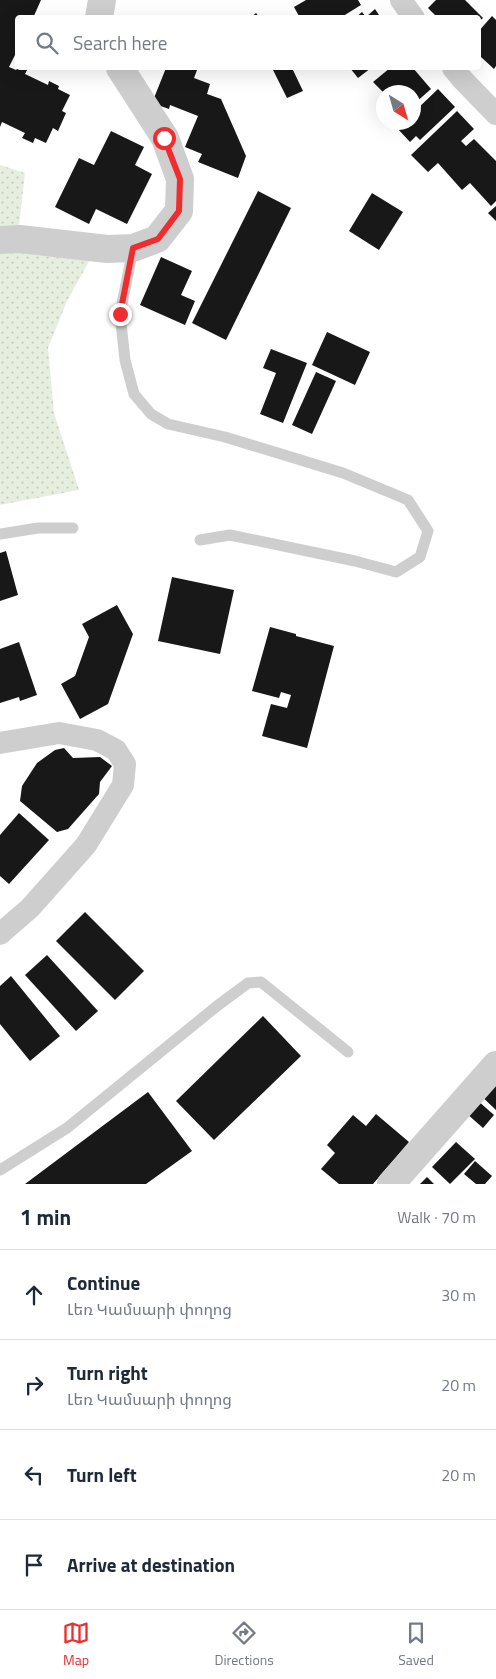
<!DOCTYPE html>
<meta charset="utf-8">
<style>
body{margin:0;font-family:"Titillium Web","Noto Sans Armenian",sans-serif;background:#f2f2f3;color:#1f2937}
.compass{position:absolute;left:376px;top:85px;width:45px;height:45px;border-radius:50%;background:#fff;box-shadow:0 5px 20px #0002;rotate:143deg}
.stop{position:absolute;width:15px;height:15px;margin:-11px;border:4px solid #ef2c2e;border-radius:50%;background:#fff}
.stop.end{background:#ef2c2e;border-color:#fff;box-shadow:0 1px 5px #0008}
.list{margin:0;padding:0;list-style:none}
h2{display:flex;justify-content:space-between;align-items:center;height:65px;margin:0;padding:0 20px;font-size:21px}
h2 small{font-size:16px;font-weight:400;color:#747a83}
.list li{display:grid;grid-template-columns:32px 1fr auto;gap:15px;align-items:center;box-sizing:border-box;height:90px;padding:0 20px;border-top:1px solid #e0e1e3}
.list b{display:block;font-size:19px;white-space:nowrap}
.list p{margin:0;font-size:16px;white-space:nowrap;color:#747a83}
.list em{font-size:16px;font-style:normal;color:#747a83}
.icon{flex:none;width:28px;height:28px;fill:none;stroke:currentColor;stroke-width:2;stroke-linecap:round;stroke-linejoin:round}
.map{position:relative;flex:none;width:496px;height:1184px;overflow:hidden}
.search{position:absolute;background:#fff;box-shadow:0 5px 20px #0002;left:15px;right:15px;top:15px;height:55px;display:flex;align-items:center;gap:12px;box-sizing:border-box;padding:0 18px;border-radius:5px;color:#747a83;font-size:19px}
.sheet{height:425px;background:#fff}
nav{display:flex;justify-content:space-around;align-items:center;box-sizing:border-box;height:70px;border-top:1px solid #e0e1e3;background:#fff;font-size:14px;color:#747a83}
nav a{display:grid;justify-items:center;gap:2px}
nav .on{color:#ef2c2e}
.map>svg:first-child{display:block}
</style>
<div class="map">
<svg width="496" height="1184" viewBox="0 0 496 1184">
<defs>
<pattern id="grass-dots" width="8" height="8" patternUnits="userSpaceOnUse" patternTransform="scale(1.25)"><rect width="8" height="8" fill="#e6eedf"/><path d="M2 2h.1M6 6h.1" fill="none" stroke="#c6cdc0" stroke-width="1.8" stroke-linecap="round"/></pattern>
</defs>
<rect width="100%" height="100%" fill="#fff"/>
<g fill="url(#grass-dots)">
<path d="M 0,165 L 25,173 L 19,226 L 0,228 Z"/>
<path d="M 0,247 L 92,256 L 67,301 L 48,348 L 54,413 L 79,490 L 0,505 Z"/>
</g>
<g fill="#181818">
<path d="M 0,0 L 41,0 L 33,18 L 18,18 L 18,49 L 9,67 L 16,70 L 18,68 L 28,68 L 25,74 L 48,85 L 49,81 L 59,86 L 58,89 L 70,95 L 62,111 L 66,113 L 58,131 L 53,128 L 46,143 L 35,138 L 33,143 L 22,138 L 25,133 L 2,122 L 0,127 Z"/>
<path d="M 306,0 L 358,0 L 361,5 L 340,18 L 300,18 L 294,7 Z"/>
<path d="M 436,0 L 465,0 L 483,18 L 478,22 L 478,18 L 438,18 L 428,8 Z"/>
<path d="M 375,9 L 381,18 L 355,18 L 362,12 L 366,17 Z"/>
<path d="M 256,13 L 260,18 L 250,18 Z"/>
<path d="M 492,16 L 496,20 L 496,66 L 494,69 L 481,57 L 478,60 L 478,32 Z"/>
<path d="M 166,68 L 191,68 L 197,70 L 194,78 L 210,84 L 207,94 L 221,99 L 246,156 L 238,178 L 198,162 L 202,154 L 185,147 L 198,116 L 170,105 L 169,109 L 152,103 Z"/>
<path d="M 272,68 L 292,68 L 303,91 L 287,98 Z"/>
<path d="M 350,68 L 371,68 L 358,78 Z"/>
<path d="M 390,68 L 413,68 L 431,89 L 414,104 L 414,92 L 383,92 L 373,82 Z"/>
<path d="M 438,89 L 455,107 L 420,140 L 416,136 L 410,142 L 397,128 L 402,122 L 414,122 L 414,112 Z"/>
<path d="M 457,111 L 474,129 L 461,141 L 466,146 L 474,139 L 496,161 L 496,201 L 491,206 L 470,183 L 462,190 L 438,163 L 428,172 L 411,155 Z"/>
<path d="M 111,131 L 144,147 L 135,165 L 152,174 L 127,224 L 96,209 L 89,224 L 55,207 L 79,158 L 94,165 Z"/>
<path d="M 258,191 L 291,208 L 226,340 L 192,323 Z"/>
<path d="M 372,193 L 403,212 L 379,250 L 349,231 Z"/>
<path d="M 496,206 L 496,221 L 488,213 Z"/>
<path d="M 161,257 L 192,271 L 181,295 L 195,301 L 185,325 L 140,305 Z"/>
<path d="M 327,332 L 370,352 L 355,385 L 312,365 Z"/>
<path d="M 271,349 L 307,363 L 283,423 L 260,414 L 276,373 L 263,368 Z"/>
<path d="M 316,372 L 336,381 L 312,434 L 292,425 Z"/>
<path d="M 6,551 L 18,595 L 0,601 L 0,553 Z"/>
<path d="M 172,577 L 234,590 L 220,654 L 158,641 Z"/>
<path d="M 117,605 L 133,634 L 108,704 L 80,719 L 61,684 L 75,676 L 89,637 L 82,624 Z"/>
<path d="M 270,627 L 296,634 L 296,636 L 334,646 L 307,748 L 262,736 L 271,704 L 287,708 L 291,695 L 281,692 L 279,698 L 252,691 Z"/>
<path d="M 19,642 L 37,695 L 20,701 L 19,697 L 0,703 L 0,649 Z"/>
<path d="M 64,748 L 73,758 L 100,757 L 112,766 L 100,782 L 99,794 L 68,829 L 57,832 L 20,801 L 22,786 L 37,763 L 55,750 Z"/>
<path d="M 19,813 L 49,840 L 9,884 L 0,876 L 0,835 Z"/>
<path d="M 85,912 L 144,971 L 115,1000 L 56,941 Z"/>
<path d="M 47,955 L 98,1011 L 76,1031 L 25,975 Z"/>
<path d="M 11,976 L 60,1036 L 30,1061 L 0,1024 L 0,986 Z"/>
<path d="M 263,1016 L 301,1056 L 214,1140 L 176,1101 Z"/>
<path d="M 496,1073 L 496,1110 L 478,1093 Z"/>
<path d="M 148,1092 L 192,1151 L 146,1184 L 25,1184 Z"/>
<path d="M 477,1100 L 494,1115 L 483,1128 L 466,1113 Z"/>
<path d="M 376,1114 L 409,1142 L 373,1184 L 339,1184 L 321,1169 L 335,1153 L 327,1145 L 353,1115 L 366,1126 Z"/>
<path d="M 456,1142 L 475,1159 L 450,1184 L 432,1167 Z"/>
<path d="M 475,1161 L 492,1176 L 485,1184 L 476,1184 L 464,1174 Z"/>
<path d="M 427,1177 L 434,1184 L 420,1184 Z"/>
</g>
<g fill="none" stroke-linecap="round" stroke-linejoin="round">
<g stroke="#cecece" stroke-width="11">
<path d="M 133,249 L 120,314 L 125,360 L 134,394 L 151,414 L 168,424 L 225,437 L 343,473 L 408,500 L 428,531 L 420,557 L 396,572 L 355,561 L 230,535 L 200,540"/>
<path d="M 0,534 L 38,528 L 73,528"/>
<path d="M 0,1170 L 67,1128 L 217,1006 L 248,983 L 261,982 L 348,1052"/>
</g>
<g stroke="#cecece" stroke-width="22">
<path d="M 401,0 L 414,18"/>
<path d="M 453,68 L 462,79 L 496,114"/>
<path d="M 0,743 L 59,733 L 97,740 L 116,750 L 125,764 L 123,785 L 86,845 L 30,908 L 0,934"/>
</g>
<g stroke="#cecece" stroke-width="28">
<path d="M 99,18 L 102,0"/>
<path d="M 0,240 L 20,239 L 107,249 L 133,248 L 157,239 L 179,211 L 180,179 L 165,138 L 120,68"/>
<path d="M 391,1184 L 496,1065"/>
</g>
</g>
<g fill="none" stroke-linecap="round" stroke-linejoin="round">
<path stroke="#ef2c2e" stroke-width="6" d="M 120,314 L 133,248 L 158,239 L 179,211 L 180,179 L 164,138"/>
</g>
</svg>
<svg class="compass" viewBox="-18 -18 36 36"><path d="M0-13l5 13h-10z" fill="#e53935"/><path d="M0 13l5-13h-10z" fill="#747a83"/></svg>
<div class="stop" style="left:164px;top:138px"></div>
<div class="stop end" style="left:120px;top:314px"></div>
<div class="search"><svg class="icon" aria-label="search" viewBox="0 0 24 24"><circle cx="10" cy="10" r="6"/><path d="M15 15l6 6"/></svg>Search here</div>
</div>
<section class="sheet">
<h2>1 min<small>Walk · 70 m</small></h2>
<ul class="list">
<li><svg class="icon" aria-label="ahead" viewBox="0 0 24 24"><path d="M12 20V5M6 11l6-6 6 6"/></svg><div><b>Continue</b><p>Լեռ Կամսարի փողոց</p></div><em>30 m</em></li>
<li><svg class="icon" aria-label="right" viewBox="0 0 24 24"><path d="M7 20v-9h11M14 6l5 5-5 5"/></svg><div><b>Turn right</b><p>Լեռ Կամսարի փողոց</p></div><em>20 m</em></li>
<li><svg class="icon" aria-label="left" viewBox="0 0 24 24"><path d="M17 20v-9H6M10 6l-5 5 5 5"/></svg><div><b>Turn left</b></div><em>20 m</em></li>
<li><svg class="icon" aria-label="arrive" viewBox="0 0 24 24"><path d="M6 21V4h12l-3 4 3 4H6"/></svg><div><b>Arrive at destination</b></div></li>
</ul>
</section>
<nav>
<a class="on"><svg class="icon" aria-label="map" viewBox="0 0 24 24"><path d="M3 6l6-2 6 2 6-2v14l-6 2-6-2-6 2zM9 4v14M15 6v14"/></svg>Map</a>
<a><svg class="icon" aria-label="directions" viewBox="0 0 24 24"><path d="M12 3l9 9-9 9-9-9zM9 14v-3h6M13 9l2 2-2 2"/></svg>Directions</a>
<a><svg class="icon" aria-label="saved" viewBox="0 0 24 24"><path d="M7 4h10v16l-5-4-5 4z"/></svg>Saved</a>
</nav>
